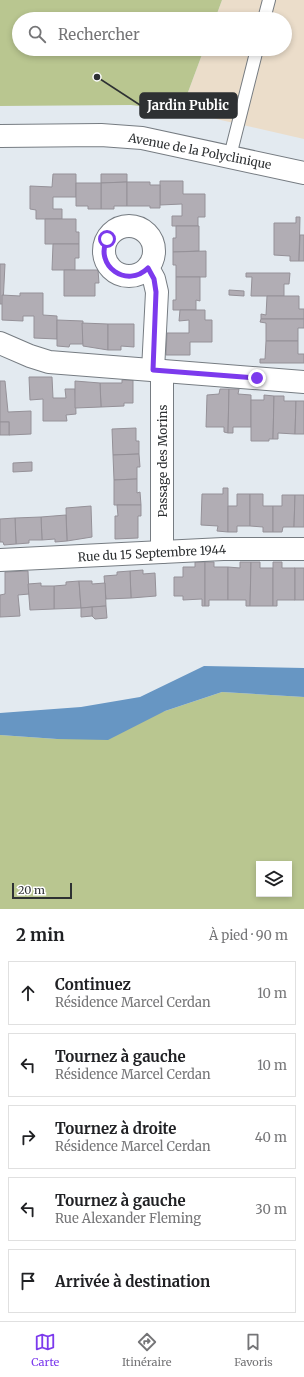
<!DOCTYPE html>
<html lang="fr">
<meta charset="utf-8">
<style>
body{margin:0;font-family:Merriweather,serif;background:#f2f2f2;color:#202124}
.controls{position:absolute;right:12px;bottom:12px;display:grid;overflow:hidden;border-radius:0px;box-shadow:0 2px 6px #0003}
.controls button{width:36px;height:36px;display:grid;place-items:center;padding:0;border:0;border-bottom:1px solid #e0e0e0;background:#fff;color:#202124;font:20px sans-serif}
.scale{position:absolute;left:12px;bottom:10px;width:60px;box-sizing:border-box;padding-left:4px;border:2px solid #2e3133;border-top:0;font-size:11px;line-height:14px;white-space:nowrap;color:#2e3133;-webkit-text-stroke:3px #fff;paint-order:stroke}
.stop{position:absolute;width:12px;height:12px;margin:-9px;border:3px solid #7c3aed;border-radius:50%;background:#fff}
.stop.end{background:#7c3aed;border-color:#fff;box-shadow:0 1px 4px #0008}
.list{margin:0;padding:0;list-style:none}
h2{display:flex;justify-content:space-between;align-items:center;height:52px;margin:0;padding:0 16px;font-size:17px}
h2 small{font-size:13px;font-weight:400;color:#757577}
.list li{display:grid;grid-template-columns:26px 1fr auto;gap:12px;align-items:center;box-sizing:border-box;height:64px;margin:0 8px 8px;padding:0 8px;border:1px solid #e0e0e0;border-radius:0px}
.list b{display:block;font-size:15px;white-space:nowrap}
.list p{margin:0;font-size:13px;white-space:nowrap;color:#757577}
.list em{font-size:13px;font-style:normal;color:#757577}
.icon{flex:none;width:22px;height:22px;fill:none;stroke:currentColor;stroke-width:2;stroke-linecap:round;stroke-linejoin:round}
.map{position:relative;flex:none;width:304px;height:909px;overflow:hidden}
.search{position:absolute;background:#fff;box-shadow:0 2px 6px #0003;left:12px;right:12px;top:12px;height:44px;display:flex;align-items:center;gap:10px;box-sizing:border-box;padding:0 14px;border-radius:22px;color:#757577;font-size:15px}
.sheet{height:412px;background:#fff}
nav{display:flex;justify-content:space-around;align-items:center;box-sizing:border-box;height:56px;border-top:1px solid #e0e0e0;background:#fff;font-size:11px;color:#757577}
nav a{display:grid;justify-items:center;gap:2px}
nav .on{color:#7c3aed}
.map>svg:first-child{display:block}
</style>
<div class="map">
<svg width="304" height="909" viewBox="0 0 304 909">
<rect width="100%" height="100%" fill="#e3eaf0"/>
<path fill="#ebddca" d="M 222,0 L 304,0 L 304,139 L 181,111 L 204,49 L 285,49 L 285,19 L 215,19 Z"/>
<g fill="#b9c690" fill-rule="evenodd">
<path d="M 0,0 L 222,0 L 215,19 L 19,19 L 19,49 L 204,49 L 181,111 L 131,105 L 0,106 Z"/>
<path d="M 222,692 L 304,697 L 304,909 L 0,909 L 0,735 L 57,739 L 165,711 ZM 259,864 L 289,864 L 289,894 L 259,894 Z"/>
</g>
<path fill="#6796c3" d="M 204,666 L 304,668 L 304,697 L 222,692 L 165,711 L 108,740 L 57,739 L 0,735 L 0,713 L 81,707 L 140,697 Z"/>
<g fill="#b1adb4" stroke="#959198">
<path d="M 53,174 L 76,174 L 76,197 L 53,197 L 53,209 L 62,209 L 62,219 L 36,219 L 36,210 L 30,209 L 30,186 L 52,187 Z"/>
<path d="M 101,174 L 127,174 L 127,182 L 101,183 Z"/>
<path d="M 160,181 L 183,181 L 183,194 L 205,194 L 205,217 L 198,217 L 198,226 L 172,226 L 172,216 L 182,216 L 182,204 L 160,205 Z"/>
<path d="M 127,182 L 127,206 L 114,206 L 114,209 L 101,209 L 101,183 Z"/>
<path d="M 127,182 L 150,182 L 150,185 L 160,185 L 160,208 L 150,208 L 150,206 L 127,206 Z"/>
<path d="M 76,183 L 101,183 L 101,209 L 88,209 L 88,206 L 76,206 Z"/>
<path d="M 296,217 L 300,217 L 299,261 L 290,261 L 290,256 L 274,255 L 274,223 L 296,223 Z"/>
<path d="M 45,219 L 76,219 L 76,232 L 79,232 L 79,244 L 45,244 Z"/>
<path d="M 176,226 L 199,226 L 199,251 L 173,252 L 173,238 L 176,238 Z"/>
<path d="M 300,235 L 304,235 L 304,261 L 299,261 Z"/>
<path d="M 53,244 L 79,244 L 79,258 L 75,258 L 75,270 L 52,270 Z"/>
<path d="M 206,251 L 206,277 L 176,277 L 176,265 L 173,265 L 173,252 Z"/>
<path d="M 0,264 L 5,264 L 3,304 L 0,304 Z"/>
<path d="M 64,270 L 98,270 L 99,283 L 95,283 L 95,296 L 64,296 Z"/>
<path d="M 246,273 L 290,273 L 289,284 L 284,284 L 284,296 L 251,296 L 252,277 L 246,277 Z"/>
<path d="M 176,277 L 200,277 L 200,301 L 196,300 L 196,310 L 173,310 L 173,300 L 176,300 Z"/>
<path d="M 229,290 L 244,291 L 244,296 L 229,295 Z"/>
<path d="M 20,293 L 43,293 L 43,315 L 57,316 L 57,339 L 34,338 L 34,316 L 23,316 L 23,321 L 2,320 L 2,295 L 20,296 Z"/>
<path d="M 267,296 L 299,296 L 299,309 L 304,309 L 304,319 L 261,319 L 261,314 L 266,315 Z"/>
<path d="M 180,310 L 205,310 L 205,320 L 212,320 L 212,342 L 190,342 L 190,355 L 166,355 L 167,333 L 189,333 L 189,320 L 179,321 Z"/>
<path d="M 261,319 L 304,319 L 304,328 L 298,328 L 298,341 L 266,341 L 266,323 L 260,322 Z"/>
<path d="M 57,320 L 83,321 L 83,344 L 70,344 L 69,347 L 57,346 Z"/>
<path d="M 82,323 L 108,324 L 108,350 L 83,346 Z"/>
<path d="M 108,324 L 134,324 L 134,347 L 121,346 L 121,350 L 108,350 Z"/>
<path d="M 266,341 L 298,341 L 298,354 L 304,354 L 304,363 L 260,363 L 260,359 L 265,359 Z"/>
<path d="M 29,377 L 52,377 L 53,398 L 66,398 L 65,389 L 75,389 L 76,414 L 66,415 L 67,421 L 43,421 L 43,399 L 30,400 Z"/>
<path d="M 122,380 L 133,380 L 133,403 L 124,403 L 124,406 L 101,407 L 100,383 L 122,383 Z"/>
<path d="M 0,381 L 5,381 L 8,412 L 31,411 L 31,434 L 9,435 L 9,422 L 0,422 Z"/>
<path d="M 75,381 L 100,383 L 101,407 L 75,408 Z"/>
<path d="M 220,389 L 229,389 L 228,433 L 224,432 L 224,427 L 206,427 L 207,395 L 219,394 Z"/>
<path d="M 229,389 L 239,389 L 238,394 L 251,395 L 251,427 L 233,427 L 233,433 L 228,433 Z"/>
<path d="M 264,395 L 274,396 L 273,439 L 269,439 L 269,441 L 251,441 L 251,400 L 264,400 Z"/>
<path d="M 274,396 L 284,396 L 284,401 L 296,401 L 295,434 L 278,433 L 278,439 L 273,439 Z"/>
<path d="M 296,401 L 304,401 L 304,434 L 295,434 Z"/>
<rect x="0" y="422" width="9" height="13"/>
<path d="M 136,428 L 136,441 L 139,441 L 139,454 L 113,455 L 112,429 Z"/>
<path d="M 139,454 L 140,467 L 137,467 L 137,479 L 114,480 L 113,455 Z"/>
<path d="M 32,462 L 32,471 L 13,472 L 13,463 Z"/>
<path d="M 137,479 L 137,493 L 140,492 L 141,505 L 114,505 L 114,480 Z"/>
<path d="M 223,488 L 228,488 L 228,532 L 217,531 L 218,526 L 201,525 L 202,494 L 223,494 Z"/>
<path d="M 237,494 L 250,494 L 250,526 L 237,526 L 237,532 L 228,532 L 228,506 L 237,506 Z"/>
<path d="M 250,494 L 263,494 L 263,506 L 273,506 L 273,532 L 263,532 L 263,527 L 250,526 Z"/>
<path d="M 282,495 L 295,495 L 294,527 L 283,527 L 282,532 L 273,532 L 273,506 L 282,506 Z"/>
<path d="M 295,495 L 304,495 L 304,527 L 294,527 Z"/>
<path d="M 117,505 L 141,505 L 141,516 L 138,516 L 138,538 L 115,539 L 115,516 L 118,516 Z"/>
<path d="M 91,506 L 92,537 L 67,541 L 66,508 Z"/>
<path d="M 66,515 L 67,541 L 55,542 L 55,539 L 42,540 L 41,517 Z"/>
<path d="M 41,517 L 42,540 L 29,540 L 29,543 L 16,544 L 15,518 Z"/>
<path d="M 15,518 L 16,544 L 4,545 L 3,542 L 0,542 L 0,519 Z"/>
<path d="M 195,562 L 205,562 L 205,606 L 202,606 L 202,599 L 183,600 L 183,596 L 174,596 L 174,577 L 183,577 L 183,567 L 195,567 Z"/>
<path d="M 205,562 L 214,562 L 214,567 L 228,567 L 228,600 L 209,600 L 209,606 L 205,606 Z"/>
<path d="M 240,562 L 251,562 L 250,606 L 246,606 L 246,600 L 228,600 L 228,567 L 240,568 Z"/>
<path d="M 251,562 L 260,562 L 260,568 L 273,568 L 273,606 L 250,606 Z"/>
<path d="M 273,562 L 282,562 L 282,568 L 295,568 L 295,600 L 277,600 L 277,606 L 273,606 Z"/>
<rect x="295" y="568" width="9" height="32"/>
<path d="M 143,570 L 143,574 L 155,573 L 156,596 L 131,598 L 130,571 Z"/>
<path d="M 28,571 L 29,594 L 18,595 L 20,616 L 0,617 L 0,595 L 5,594 L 5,572 Z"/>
<path d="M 130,571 L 131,598 L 106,599 L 104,576 L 117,575 L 117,572 Z"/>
<path d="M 79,581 L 81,608 L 54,609 L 54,586 L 66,585 L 66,582 Z"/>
<path d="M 79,581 L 92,581 L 92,584 L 105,583 L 106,606 L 81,608 Z"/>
<path d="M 41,583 L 41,586 L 54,586 L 54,609 L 30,610 L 28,584 Z"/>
<path d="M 106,606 L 107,618 L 95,619 L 92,616 L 92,607 Z"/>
<path d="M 92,607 L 92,616 L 81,617 L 81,608 Z"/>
</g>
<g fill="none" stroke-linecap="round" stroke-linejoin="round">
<defs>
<g id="service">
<path d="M 264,19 L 269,0"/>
<path d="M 230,156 L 257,49"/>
</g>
<g id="minor">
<circle cx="129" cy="251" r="25"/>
<path d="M 148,268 L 154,279 L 157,292 L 153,370"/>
<path d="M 0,343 L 30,356 L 49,362 L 304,382"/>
<path d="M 162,552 L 162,371"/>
<path d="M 0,560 L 223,549 L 304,549"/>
</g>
<path id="tertiary" d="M 0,136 L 101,135 L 142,138 L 304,173"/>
</defs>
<use href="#service" stroke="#767c82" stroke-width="14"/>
<use href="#minor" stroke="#767c82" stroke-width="24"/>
<use href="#tertiary" stroke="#767c82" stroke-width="24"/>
<use href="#service" stroke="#fff" stroke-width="12"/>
<use href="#minor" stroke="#fff" stroke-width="22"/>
<use href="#tertiary" stroke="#fff" stroke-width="22"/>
</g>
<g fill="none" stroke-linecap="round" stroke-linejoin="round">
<path stroke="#7c3aed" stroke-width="5" d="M 107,239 C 94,266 127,289 148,268 L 154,279 L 156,292 L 153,370 L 257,378"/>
</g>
<g text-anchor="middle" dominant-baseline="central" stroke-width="4" stroke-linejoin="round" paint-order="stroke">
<g font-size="12" fill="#2e3133" stroke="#fff">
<text transform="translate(200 151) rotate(11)">Avenue de la Polyclinique</text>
<text transform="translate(162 461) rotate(-90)">Passage des Morins</text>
<text transform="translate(152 553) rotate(-3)">Rue du 15 Septembre 1944</text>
</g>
</g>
<path fill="none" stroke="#2e3133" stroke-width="1.5" d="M97 77L140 105"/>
<circle fill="#2e3133" stroke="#fff" stroke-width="1.5" cx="97" cy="77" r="4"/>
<rect fill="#2e3133" stroke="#2e3133" stroke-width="1.5" x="140" y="93" width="97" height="25" rx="4"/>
<g font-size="13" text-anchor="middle" font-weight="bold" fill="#fff">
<text x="188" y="110">Jardin Public</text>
</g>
</svg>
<div class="controls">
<button><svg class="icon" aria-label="layers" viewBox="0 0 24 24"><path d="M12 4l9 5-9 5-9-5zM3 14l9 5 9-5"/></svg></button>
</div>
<div class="scale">20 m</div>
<div class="stop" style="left:107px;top:239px"></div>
<div class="stop end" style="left:257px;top:378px"></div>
<div class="search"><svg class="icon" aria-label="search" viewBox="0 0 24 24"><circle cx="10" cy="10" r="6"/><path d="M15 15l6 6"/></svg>Rechercher</div>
</div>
<section class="sheet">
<h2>2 min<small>À pied · 90 m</small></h2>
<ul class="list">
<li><svg class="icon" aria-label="ahead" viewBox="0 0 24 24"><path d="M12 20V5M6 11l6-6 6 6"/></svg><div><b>Continuez</b><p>Résidence Marcel Cerdan</p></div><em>10 m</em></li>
<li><svg class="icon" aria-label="left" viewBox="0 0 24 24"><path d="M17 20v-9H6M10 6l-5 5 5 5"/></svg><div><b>Tournez à gauche</b><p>Résidence Marcel Cerdan</p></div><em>10 m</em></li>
<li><svg class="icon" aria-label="right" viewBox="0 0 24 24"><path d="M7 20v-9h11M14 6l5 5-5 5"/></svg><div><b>Tournez à droite</b><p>Résidence Marcel Cerdan</p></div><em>40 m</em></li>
<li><svg class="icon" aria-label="left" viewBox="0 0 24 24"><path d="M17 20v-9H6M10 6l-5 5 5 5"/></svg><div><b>Tournez à gauche</b><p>Rue Alexander Fleming</p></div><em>30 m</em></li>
<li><svg class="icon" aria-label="arrive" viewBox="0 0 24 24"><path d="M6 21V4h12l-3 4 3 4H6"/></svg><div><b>Arrivée à destination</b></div></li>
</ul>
</section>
<nav>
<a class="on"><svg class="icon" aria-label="map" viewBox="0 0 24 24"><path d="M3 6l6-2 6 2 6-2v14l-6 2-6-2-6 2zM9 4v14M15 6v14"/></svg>Carte</a>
<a><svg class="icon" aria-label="directions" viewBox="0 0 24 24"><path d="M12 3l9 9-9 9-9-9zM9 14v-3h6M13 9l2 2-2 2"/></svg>Itinéraire</a>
<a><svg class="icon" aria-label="saved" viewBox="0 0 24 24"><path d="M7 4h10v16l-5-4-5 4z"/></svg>Favoris</a>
</nav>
